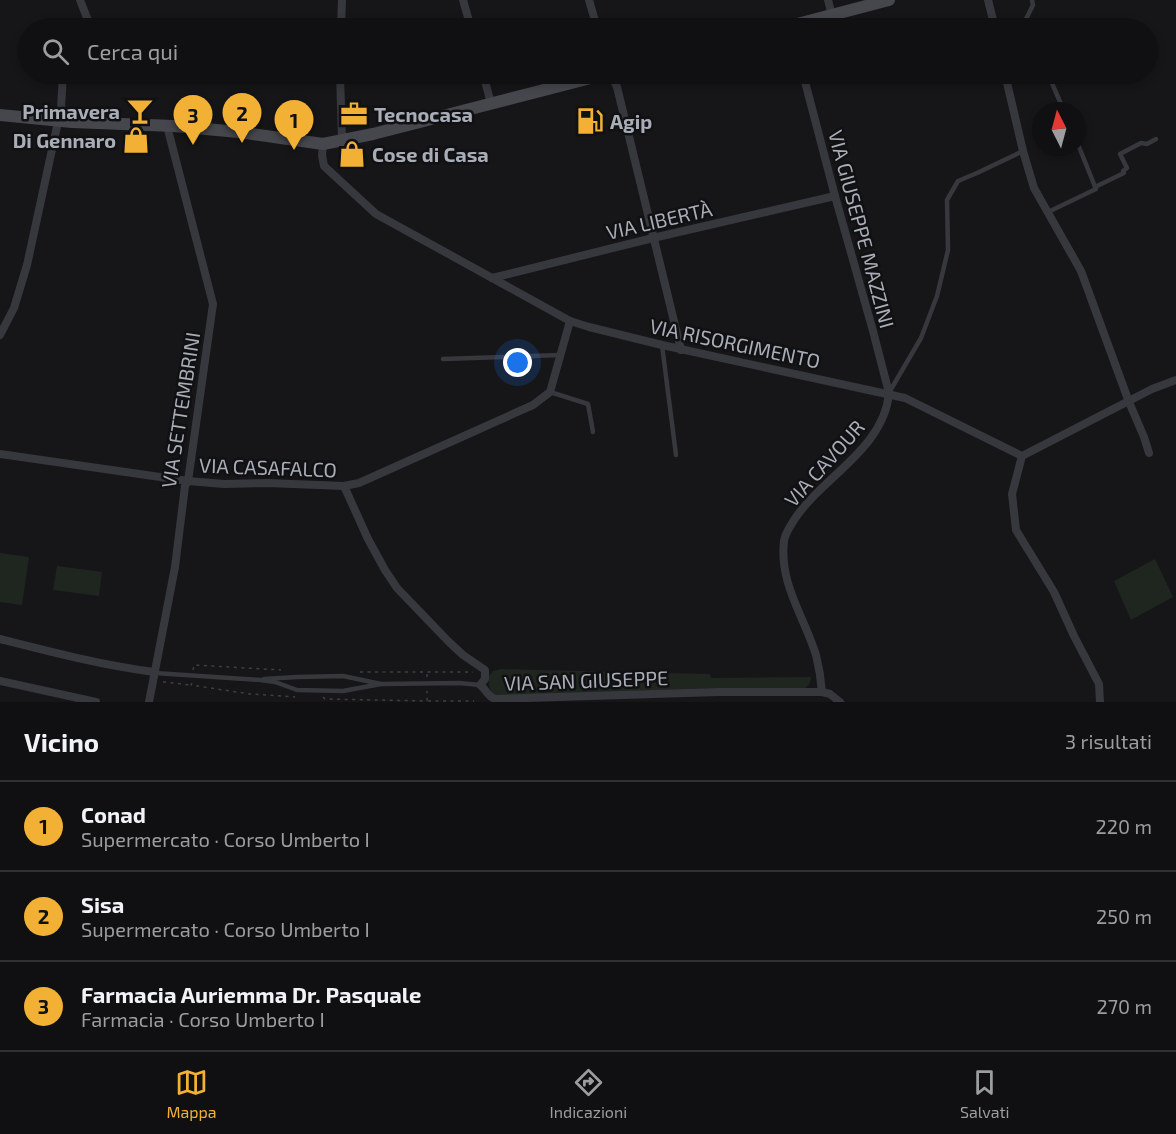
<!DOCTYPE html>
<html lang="it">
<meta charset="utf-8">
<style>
body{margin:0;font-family:"Exo 2",sans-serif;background:#19191b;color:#f1f3f6}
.compass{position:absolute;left:1032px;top:102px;width:54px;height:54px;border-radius:50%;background:#101012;box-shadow:0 3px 9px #0003;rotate:354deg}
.you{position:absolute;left:518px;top:363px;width:21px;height:21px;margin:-15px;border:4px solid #fff;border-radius:50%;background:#1a73e8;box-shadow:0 0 0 9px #1a73e833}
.badge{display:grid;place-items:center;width:39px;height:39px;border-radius:50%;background:#f2b134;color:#111;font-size:20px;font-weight:700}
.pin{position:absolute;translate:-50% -50px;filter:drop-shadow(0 2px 3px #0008)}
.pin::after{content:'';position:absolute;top:32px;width:21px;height:18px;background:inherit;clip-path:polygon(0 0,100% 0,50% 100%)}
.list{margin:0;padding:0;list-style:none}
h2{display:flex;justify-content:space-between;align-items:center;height:78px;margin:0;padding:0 24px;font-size:26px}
h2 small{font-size:20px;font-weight:400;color:#9c9d9f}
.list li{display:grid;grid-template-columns:39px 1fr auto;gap:18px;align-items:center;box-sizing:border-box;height:90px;padding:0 24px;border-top:2px solid #303032}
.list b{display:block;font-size:22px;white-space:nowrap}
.list p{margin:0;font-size:20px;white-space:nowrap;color:#9c9d9f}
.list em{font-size:20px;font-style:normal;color:#9c9d9f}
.icon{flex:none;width:33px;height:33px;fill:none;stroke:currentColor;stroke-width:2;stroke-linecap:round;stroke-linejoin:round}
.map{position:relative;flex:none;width:1176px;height:702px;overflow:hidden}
.search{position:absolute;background:#101012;box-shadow:0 3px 9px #0003;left:18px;right:18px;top:18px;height:66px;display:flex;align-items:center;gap:15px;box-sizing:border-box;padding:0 21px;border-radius:33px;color:#9c9d9f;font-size:22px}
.sheet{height:348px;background:#101012}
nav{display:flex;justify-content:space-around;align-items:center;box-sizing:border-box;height:84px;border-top:2px solid #303032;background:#101012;font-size:16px;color:#9c9d9f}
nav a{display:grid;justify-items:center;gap:3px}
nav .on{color:#f2b134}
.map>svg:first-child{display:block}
</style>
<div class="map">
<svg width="1176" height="702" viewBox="0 0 1176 702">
<rect width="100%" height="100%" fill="#161618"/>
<g fill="#1e261f">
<path d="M 0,553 L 29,557 L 22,605 L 0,602 Z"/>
<path d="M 1155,559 L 1173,597 L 1131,620 L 1114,581 Z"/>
<path d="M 57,566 L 102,572 L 99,596 L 53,590 Z"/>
<path d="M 501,669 L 710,674 L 711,678 L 811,677 C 811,681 809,686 805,688 L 715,688 L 495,696 C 489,690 488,684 489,676 L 493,671 Z"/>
</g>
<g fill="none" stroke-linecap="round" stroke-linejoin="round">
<g stroke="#3d3f44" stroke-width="1.5" stroke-dasharray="3 4.5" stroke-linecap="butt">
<path d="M 193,670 L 194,665 L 281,670"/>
<path d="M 360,672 L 473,672"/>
<path d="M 427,677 L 427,672"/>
<path d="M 163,682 L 191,685"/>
<path d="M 192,683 L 191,685 L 250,694 L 295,697"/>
<path d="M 323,697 L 325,699 L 427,701 L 427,691"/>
<path d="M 428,701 L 474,701"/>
</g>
<g stroke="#37383d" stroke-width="4.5">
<path d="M 1029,28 L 1026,19 L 1033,5 L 1032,0"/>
<path d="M 1048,74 L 1064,111"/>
<path d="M 1095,187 L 1124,173 L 1123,171 L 1127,168 L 1120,154 L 1141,143 L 1147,144 L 1156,139"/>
<path d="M 1048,212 L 1096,189 L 1077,142"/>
<path d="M 662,345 L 676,455"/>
<path d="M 443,359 L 560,355"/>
<path d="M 890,391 L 921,338 L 937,296 L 948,250 L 947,200 L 958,181 L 977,173 L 1023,151"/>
<path d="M 550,392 L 588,404 L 593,432"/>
<path d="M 155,673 L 261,680 L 275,682 L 297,690 L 343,691 L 381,684"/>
<path d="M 264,679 L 297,677 L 343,676 L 381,684 L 459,683 L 480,685"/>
</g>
<g stroke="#37383d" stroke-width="8">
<path d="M 80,0 L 91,28"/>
<path d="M 463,0 L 471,28"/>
<path d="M 589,0 L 597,28"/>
<path d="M 828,0 L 832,15"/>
<path d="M 988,0 L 995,28"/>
<path d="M 341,28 L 342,0"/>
<path d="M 23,52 L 28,53"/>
<path d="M 340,74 L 342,139"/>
<path d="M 483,74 L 491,103"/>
<path d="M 611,74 L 617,87 L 681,350"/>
<path d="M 803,74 L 835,196 L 873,331 L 889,393 C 884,449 822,477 794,520 C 790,527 785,533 784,541 C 779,584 804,616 816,655 C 819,667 821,679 822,692"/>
<path d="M 1005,74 L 1023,151 L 1034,188 L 1081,271 L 1129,402 L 1144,437 L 1149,453"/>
<path d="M 323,144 L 322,155 L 324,166 L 376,214 L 570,321 L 589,327 L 662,345 L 905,398 L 1022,456 L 1152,389 L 1176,380"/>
<path d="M 492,278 L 653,238 L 835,196"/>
<path d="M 0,335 L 14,308 L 27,265 L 61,108 L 63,74"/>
<path d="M 0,454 L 188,481 L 224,484 L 267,483 L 344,486 L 359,483 L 533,405 L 550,392 L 570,321"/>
<path d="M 1022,456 L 1012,494 L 1016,530 L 1054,592 L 1074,636 L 1099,684 L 1100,702"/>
<path d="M 344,486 L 368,539 L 385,570 L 397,588 L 449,642 L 463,655 L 485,670 L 485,679 L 480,685 C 486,689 487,696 495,699 L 718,692 L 822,692 L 830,694 L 840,702"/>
<path d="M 0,639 C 51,652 101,665 154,672"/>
<path d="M 0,681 L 96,702"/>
<path d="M 149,702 L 175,567 L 185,486 L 188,481 L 213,304 L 167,126"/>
</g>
<g stroke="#45474d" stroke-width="12">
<path d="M 782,28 L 889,0"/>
<path d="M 0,115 L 72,122 L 174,126 L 238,132 L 323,144 L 373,134 L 606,74"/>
</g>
</g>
<defs>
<symbol id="bar-bare" viewBox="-9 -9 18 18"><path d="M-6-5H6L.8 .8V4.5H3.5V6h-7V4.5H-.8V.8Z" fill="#f2b134" stroke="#111113" stroke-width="2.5" paint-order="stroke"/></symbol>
<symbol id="office-bare" viewBox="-9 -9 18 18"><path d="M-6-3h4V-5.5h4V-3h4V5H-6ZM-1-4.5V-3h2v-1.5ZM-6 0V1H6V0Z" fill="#f2b134" stroke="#111113" stroke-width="2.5" paint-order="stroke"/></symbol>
<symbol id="fuel-bare" viewBox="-9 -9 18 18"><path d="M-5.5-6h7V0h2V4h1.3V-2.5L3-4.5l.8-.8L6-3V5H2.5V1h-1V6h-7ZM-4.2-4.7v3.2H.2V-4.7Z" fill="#f2b134" stroke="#111113" stroke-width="2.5" paint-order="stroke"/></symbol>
<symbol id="shop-bare" viewBox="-9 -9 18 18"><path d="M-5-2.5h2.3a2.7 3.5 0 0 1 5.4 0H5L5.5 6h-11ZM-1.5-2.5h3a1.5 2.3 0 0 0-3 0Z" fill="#f2b134" stroke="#111113" stroke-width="2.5" paint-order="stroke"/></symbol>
</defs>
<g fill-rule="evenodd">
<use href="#bar-bare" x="121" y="92" width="38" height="38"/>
<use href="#office-bare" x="335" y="95" width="38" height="38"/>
<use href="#fuel-bare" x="571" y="102" width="38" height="38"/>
<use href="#shop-bare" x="117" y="121" width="38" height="38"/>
<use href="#shop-bare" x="333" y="135" width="38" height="38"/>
</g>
<g text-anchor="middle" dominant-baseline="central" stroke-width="5" stroke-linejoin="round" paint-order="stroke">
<g font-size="20" font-weight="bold" fill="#a8adb8" stroke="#111113" text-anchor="start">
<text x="120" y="111" text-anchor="end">Primavera</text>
<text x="374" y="114">Tecnocasa</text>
<text x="610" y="121">Agip</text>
<text x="116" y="140" text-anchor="end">Di Gennaro</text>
<text x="372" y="154">Cose di Casa</text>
</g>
<g font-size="20" fill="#a8adb8" stroke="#111113">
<text transform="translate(659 220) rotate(-13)">VIA LIBERTÀ</text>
<text transform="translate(862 229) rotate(75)">VIA GIUSEPPE MAZZINI</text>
<text transform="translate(735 343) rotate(12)">VIA RISORGIMENTO</text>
<text transform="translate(180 410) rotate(-81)">VIA SETTEMBRINI</text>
<text transform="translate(824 463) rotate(-48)">VIA CAVOUR</text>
<text transform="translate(268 467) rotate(2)">VIA CASAFALCO</text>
<text transform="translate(586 680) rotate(-2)">VIA SAN GIUSEPPE</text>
</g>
</g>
</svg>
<svg class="compass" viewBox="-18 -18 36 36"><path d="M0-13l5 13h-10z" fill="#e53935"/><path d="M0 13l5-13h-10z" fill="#9c9d9f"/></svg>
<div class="you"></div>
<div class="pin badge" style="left:294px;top:150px">1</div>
<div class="pin badge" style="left:242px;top:143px">2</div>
<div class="pin badge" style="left:193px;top:145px">3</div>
<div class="search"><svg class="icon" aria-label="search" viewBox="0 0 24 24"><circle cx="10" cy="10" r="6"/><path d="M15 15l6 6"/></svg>Cerca qui</div>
</div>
<section class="sheet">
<h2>Vicino<small>3 risultati</small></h2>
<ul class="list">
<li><span class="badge">1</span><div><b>Conad</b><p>Supermercato · Corso Umberto I</p></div><em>220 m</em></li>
<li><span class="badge">2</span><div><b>Sisa</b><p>Supermercato · Corso Umberto I</p></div><em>250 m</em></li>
<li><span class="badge">3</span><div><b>Farmacia Auriemma Dr. Pasquale</b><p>Farmacia · Corso Umberto I</p></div><em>270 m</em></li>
</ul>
</section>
<nav>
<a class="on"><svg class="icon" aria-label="map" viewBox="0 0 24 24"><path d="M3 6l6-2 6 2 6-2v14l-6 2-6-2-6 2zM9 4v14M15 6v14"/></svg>Mappa</a>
<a><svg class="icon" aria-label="directions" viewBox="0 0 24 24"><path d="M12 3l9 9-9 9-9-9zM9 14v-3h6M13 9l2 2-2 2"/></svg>Indicazioni</a>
<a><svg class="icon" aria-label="saved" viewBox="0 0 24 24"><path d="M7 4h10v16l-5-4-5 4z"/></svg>Salvati</a>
</nav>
